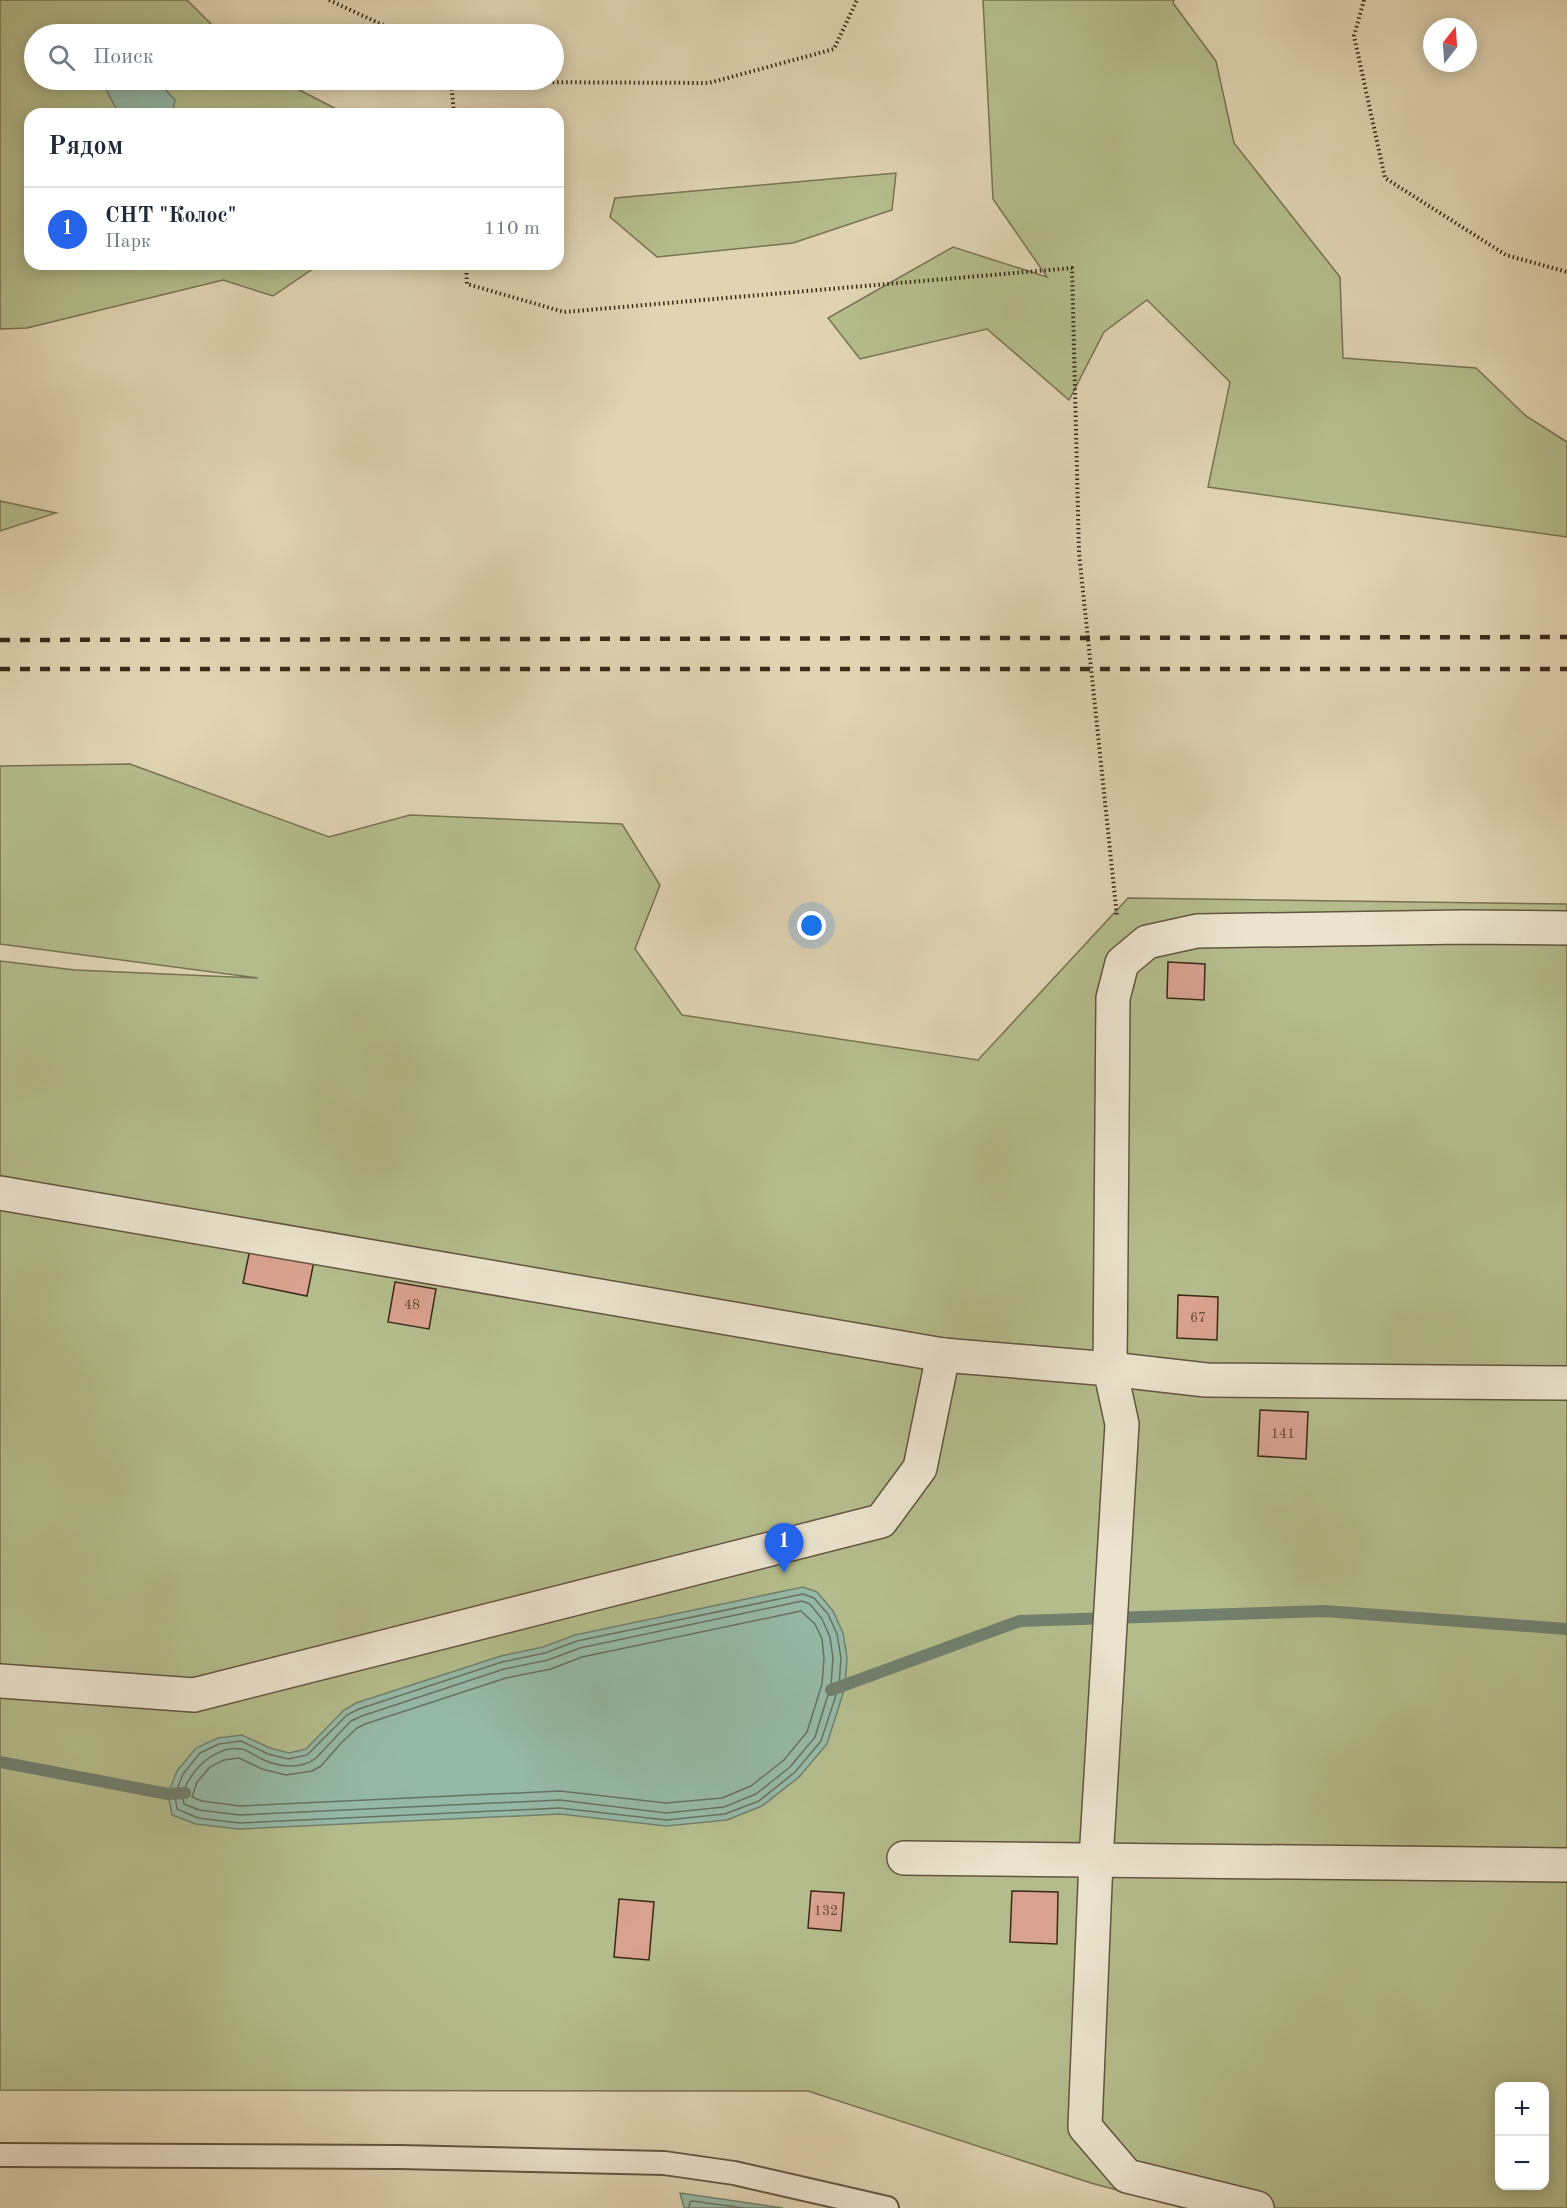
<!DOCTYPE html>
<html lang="ru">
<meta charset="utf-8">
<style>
body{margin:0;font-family:"Old Standard TT",serif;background:#f6f6f7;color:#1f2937}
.controls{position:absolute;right:18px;bottom:18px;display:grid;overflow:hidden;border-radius:12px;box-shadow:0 3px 15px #0003}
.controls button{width:54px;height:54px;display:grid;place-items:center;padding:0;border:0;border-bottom:2px solid #e0e1e3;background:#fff;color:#1f2937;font:30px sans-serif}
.compass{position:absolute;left:1423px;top:18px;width:54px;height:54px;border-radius:50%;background:#fff;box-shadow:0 3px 15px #0003;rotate:17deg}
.you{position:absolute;left:812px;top:926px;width:21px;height:21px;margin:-15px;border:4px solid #fff;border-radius:50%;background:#1a73e8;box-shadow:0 0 0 9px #1a73e833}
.badge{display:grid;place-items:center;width:39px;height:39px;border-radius:50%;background:#2563eb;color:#fff;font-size:20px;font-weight:700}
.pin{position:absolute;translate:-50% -50px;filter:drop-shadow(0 2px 3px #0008)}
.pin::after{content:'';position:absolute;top:32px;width:21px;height:18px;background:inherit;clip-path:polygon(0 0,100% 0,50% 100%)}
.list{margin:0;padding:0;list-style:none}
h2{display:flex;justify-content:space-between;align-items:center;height:78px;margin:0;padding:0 24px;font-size:26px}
h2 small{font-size:20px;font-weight:400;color:#747a83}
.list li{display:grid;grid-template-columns:39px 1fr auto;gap:18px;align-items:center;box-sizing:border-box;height:84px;padding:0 24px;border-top:2px solid #e0e1e3}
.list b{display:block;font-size:22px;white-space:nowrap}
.list p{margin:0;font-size:20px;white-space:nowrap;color:#747a83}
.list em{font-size:20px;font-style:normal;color:#747a83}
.icon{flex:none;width:33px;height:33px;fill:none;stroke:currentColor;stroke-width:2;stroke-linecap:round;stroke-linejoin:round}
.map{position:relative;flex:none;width:1567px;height:2208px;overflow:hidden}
.search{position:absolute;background:#fff;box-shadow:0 3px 15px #0003;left:24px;top:24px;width:540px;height:66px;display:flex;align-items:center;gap:15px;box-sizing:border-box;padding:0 21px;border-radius:33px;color:#747a83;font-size:22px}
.panel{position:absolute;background:#fff;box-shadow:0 3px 15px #0003;left:24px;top:108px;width:540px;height:162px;border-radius:18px}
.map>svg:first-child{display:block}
</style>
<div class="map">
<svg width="1567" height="2208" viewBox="0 0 1567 2208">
<rect width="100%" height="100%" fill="#e0d4b3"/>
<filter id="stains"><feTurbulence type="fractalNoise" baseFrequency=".00333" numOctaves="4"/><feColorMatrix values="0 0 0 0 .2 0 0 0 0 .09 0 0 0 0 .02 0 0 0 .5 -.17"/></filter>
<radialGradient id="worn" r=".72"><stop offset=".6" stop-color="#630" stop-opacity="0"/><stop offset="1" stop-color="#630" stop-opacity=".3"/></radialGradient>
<g fill="#b4bc8b" stroke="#787352" stroke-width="1.5" fill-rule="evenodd">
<path d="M 0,0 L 187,0 L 221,34 L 34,34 L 34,80 L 280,80 L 346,114 L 30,114 L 30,264 L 320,264 L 273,296 L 223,280 L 27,328 L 0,329 Z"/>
<path d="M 983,0 L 1174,0 L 1173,3 L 1216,61 L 1234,143 L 1340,277 L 1343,358 L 1476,368 L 1526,416 L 1567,442 L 1567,537 L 1208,487 L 1230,382 L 1147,300 L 1104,332 L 1069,400 L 987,329 L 860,359 L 828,318 L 953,247 L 1047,277 L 993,199 Z"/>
<path d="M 896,173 L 892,210 L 793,243 L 657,257 L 610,217 L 615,198 Z"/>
<path d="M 0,501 L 56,513 L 0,531 Z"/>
<path d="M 130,764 L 329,837 L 410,815 L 622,824 L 660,885 L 635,949 L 682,1015 L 978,1060 L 1128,898 L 1567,904 L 1567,2208 L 1183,2208 L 1091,2183 L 808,2091 L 0,2090 L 0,961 L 75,970 L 258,978 L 0,944 L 0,766 ZM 1500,2086 L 1544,2086 L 1544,2186 L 1500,2186 Z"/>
</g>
<g fill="#95b9a7" stroke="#71806e" stroke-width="1.5">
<path d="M 101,80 L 156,80 L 175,100 L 172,114 L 119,114 Z"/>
<path d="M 803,1587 L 817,1592 L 833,1611 L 843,1633 L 847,1658 L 845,1687 L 827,1744 L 799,1777 L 762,1806 L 727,1820 L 666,1826 L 560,1814 L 239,1829 L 196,1824 L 172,1815 L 168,1794 L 177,1771 L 196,1748 L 218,1738 L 242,1735 L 270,1748 L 289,1753 L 306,1749 L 344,1710 L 356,1703 L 501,1656 L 543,1647 L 575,1635 Z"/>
<path d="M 680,2193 L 783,2208 L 684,2208 Z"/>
</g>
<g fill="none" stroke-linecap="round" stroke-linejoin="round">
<g stroke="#687260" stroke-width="1.5">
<path d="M 803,1594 L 814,1598 L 828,1614 L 837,1634 L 841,1658 L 839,1686 L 821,1741 L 795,1772 L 759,1801 L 725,1814 L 666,1820 L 560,1808 L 240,1823 L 198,1818 L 177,1809 L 175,1795 L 183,1774 L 200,1753 L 219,1744 L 241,1741 L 268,1754 L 288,1759 L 307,1755 L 347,1715 L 359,1709 L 502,1662 L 545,1653 L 577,1641 Z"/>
<path d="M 802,1601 L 810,1604 L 822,1619 L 830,1637 L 833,1658 L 831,1685 L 815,1737 L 790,1767 L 756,1794 L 724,1807 L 666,1813 L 560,1800 L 240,1815 L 199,1810 L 184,1804 C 181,1791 188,1780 196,1770 C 206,1758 224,1746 241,1749 C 248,1750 255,1756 262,1759 C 278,1767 301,1770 316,1758 L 351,1721 L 362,1716 L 504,1669 L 548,1660 L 580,1648 Z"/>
<path d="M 801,1611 L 815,1624 L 822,1639 L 824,1659 L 822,1684 L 807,1732 L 784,1760 L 751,1786 L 722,1798 L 666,1803 L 560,1791 L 240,1806 L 202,1801 L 192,1797 L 197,1782 L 210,1767 L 224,1760 L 239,1758 L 262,1769 L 286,1775 L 312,1771 L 321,1766 L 341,1743 L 357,1728 L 365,1724 L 506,1678 L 551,1669 L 582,1657 Z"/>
<path d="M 689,2208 L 690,2202 L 692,2201 L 744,2208"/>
</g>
<g stroke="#71806e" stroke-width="12">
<path d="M 831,1690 L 1020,1621 L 1324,1611 L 1567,1629"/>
<path d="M 0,1762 L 168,1794 L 185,1793"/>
</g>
</g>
<g fill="#d9a290" stroke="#3b2a19" stroke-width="1.5">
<path d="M 1168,962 L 1205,964 L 1204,1000 L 1167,998 Z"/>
<path d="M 251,1244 L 315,1256 L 307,1296 L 243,1283 Z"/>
<path d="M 395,1282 L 436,1289 L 429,1329 L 388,1322 Z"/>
<path d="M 1178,1295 L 1218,1297 L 1217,1340 L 1177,1338 Z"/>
<path d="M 1260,1410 L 1308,1412 L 1306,1459 L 1258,1456 Z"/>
<path d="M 811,1891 L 844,1893 L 841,1931 L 808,1928 Z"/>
<path d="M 1012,1891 L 1058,1892 L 1057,1944 L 1010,1942 Z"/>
<path d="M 619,1899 L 654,1902 L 649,1960 L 614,1957 Z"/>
</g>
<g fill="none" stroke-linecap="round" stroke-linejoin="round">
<defs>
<path id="service" d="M 0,2155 L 399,2157 L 664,2163 L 734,2173 L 887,2208"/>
<g id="minor">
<path d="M 0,1193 L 943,1355 L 1110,1369 L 1206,1380 L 1567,1383"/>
<path d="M 0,1681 L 194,1695 L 881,1521 L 920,1468 L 943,1355"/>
<path d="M 904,1858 L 1567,1865"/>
<path d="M 1257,2208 L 1127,2176 L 1085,2127 L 1096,1860 L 1122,1424 L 1110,1369 L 1113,998 L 1122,963 L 1147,942 L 1197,931 L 1463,927 L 1567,928"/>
</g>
</defs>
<use href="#service" stroke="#645440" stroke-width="26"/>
<use href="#minor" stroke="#645440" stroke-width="36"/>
<g stroke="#3b2a19" stroke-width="4" stroke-dasharray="1.5 3" stroke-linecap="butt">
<path d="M 329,0 L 402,34"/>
<path d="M 1364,0 L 1354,36 L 1385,178 L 1506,255 L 1567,272"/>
<path d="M 451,80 L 454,114"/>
<path d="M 499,80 L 505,82 L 709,83 L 834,49 L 857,0"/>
<path d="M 466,264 L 467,284 L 564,312 L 1072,268 L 1079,553 L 1117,917"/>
</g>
<use href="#service" stroke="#ebe3ce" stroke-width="22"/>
<use href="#minor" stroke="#ebe3ce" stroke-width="33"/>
<g stroke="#3b2a19" stroke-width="4.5" stroke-dasharray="10 10" stroke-linecap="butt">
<path d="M 0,640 L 1567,637"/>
<path d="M 0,669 L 1567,669"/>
</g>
</g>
<g text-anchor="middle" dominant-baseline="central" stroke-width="4.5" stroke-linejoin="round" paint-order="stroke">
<g font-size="14" fill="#624837">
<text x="412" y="1305">48</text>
<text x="1198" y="1318">67</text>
<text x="1283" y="1434">141</text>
<text x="826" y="1911">132</text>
</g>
</g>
<rect width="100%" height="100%" filter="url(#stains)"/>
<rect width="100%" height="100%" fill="url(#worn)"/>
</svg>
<div class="controls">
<button>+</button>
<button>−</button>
</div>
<svg class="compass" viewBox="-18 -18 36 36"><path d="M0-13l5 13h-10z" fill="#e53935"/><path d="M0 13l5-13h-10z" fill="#747a83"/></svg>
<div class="you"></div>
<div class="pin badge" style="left:784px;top:1573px">1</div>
<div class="search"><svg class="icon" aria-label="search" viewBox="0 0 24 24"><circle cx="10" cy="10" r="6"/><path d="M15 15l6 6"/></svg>Поиск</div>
<section class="panel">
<h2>Рядом<small></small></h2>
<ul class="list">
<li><span class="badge">1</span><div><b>СНТ &quot;Колос&quot;</b><p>Парк</p></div><em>110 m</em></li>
</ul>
</section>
</div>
